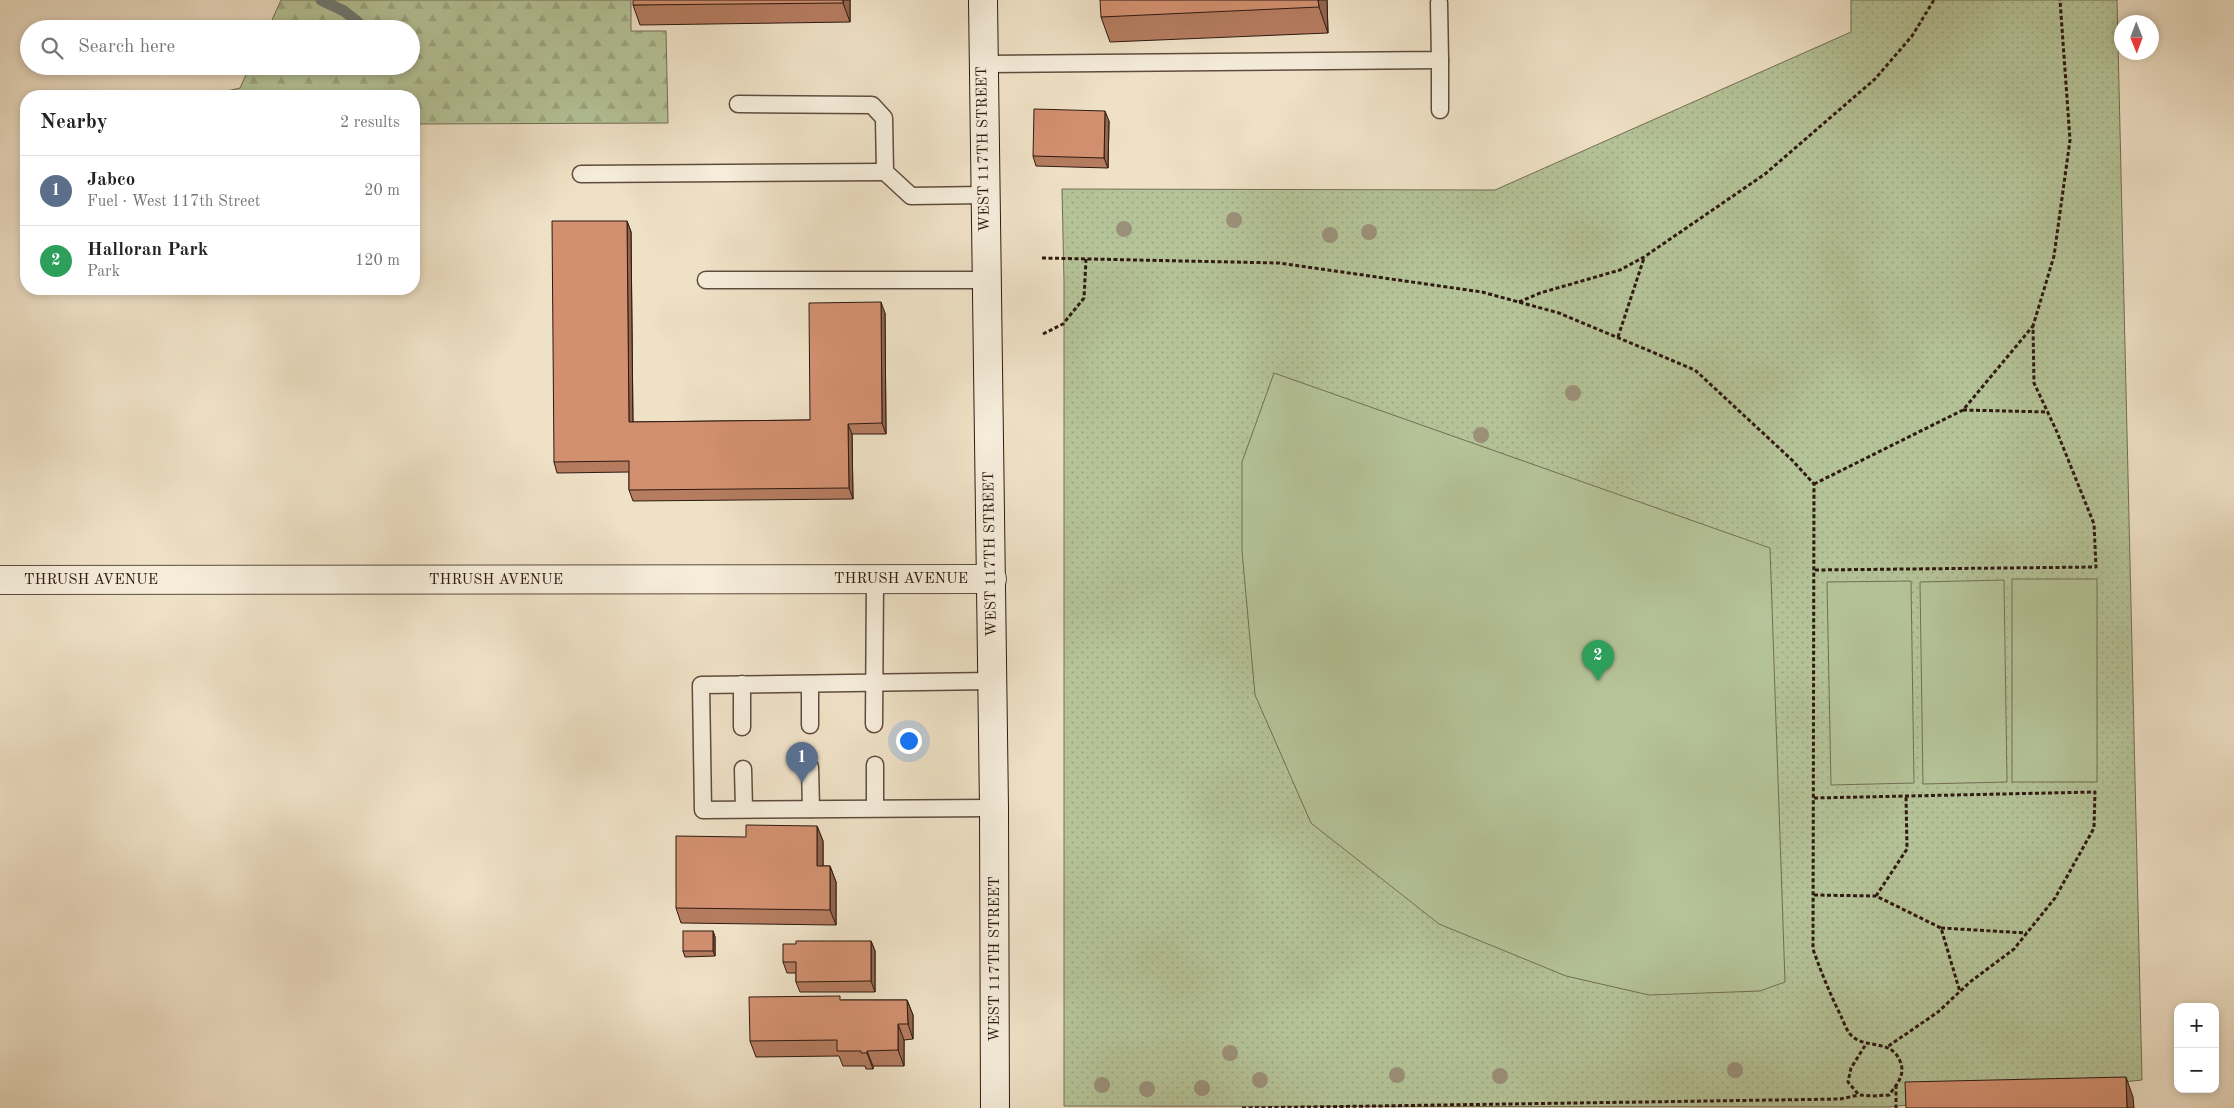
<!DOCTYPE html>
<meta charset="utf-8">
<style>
body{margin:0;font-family:"Old Standard TT",serif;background:#f2f2f2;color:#222}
.controls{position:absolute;right:15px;bottom:15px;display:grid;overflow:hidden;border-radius:10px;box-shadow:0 2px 8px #0003}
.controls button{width:45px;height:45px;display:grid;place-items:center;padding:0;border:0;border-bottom:1px solid #e0e0e0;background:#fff;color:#222;font:25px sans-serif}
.compass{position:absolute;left:2114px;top:15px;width:45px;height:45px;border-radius:50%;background:#fff;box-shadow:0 2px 8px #0003;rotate:179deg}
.you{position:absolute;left:908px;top:740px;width:18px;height:18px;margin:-12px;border:4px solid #fff;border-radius:50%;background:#1a73e8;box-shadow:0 0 0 8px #1a73e833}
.badge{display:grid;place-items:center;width:32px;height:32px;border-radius:50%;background:#8f2418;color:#fff;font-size:16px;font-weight:700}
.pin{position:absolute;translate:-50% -41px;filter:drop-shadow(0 1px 2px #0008)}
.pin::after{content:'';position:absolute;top:26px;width:18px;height:15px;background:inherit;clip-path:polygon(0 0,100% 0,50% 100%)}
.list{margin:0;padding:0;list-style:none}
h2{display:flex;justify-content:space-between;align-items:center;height:65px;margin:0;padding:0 20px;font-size:21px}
h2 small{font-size:16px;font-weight:400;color:#767676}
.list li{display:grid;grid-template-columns:32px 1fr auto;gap:15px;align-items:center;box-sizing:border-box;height:70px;padding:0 20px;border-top:1px solid #e0e0e0}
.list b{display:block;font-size:19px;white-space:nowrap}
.list p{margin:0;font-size:16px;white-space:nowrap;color:#767676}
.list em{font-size:16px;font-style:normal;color:#767676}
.icon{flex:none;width:28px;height:28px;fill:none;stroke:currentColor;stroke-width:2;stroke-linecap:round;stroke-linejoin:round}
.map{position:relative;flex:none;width:2234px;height:1108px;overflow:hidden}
.search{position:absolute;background:#fff;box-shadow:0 2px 8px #0003;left:20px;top:20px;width:400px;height:55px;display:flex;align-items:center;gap:12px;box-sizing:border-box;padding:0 18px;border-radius:28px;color:#767676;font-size:19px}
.panel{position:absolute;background:#fff;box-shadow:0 2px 8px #0003;left:20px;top:90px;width:400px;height:205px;border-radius:20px}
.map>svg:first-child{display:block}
</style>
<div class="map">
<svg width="2234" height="1108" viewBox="0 0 2234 1108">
<defs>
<pattern id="forest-firs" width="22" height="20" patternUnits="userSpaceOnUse" patternTransform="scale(1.25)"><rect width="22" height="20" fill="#b5c398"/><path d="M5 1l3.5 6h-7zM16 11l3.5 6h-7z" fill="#9ca782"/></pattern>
<pattern id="park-dots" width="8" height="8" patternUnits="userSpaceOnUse" patternTransform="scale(1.25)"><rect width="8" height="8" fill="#b5c398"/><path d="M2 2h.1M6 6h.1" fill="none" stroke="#9ca782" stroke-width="1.8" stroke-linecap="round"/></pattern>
</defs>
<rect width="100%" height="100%" fill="#efe1c6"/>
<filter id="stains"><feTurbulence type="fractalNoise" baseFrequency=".004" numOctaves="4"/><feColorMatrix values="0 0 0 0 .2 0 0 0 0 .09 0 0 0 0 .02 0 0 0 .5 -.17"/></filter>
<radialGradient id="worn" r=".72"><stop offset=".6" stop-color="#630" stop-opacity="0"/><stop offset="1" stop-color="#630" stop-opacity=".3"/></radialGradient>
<path fill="url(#forest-firs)" stroke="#726e54" d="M 281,0 L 631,0 L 631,31 L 666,31 L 668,123 L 414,124 L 414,96 L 206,96 L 240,88 L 250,66 L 411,66 L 411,29 L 268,29 Z"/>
<path fill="url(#park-dots)" stroke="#726e54" d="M 1851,0 L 2117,0 L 2142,1080 L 1889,1107 L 1064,1106 L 1064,281 L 1062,189 L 1495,190 L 1851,32 Z"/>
<g fill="#b5c398" stroke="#726e54">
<path d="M 1274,373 L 1770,548 L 1785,982 L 1760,991 L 1649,995 L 1566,976 L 1439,924 L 1311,823 L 1255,695 L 1242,551 L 1242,462 Z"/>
<rect x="2012" y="579" width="85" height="203"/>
<path d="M 2004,580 L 2007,782 L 1923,784 L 1920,582 Z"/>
<path d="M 1911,581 L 1914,783 L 1831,785 L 1827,582 Z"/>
</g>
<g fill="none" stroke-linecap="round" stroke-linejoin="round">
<path stroke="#707b77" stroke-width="11" d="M 321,0 L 344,11 L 358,22"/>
<defs>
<g id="service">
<path d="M 1440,60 L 1440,110"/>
<path d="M 983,64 L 1440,60 L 1439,3"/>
<path d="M 738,104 L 872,105 L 884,118 L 885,172 L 911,196 L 985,195"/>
<path d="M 581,174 L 885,172"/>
<path d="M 706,280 L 986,280"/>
<path d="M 992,681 L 701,685 L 703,810 L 994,808"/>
<path d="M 742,684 L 742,727"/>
<path d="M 874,724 L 875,580"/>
<path d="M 810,725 L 810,684"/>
<path d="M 875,765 L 875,808"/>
<path d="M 810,767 L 811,809"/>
<path d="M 743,769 L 744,809"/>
</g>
<path id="minor" d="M 0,580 L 992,579"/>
<path id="secondary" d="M 983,0 L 994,808 L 995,1108"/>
</defs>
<use href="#service" stroke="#5f4c3e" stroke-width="19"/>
<use href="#minor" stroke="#5f4c3e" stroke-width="30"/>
<use href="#secondary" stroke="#2f1a11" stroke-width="30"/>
<g stroke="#2f1a11" stroke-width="3" stroke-dasharray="4 2.5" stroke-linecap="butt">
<path d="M 1042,258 L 1279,263 L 1482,292 L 1559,313 L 1695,370 L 1792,460 L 1814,484 L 1813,949 C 1821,972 1830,994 1841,1016 C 1843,1021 1846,1028 1849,1033 C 1864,1051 1890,1037 1900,1061 C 1906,1075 1897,1084 1889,1095 L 1872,1096 L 1859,1095 L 1848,1082 L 1851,1068 L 1866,1044"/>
<path d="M 1519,302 L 1540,293 L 1620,270 L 1644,257 L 1765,174 L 1875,79 L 1912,36 L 1934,0"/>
<path d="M 1043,334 L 1063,324 L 1084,298 L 1086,259"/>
<path d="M 1618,337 L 1644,258"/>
<path d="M 1963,410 L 2048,412"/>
<path d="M 1814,484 L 1963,410 L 2033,326"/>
<path d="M 1815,570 L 2096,567 L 2094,524 L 2057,432 L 2034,383 L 2033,326 L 2054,256 L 2070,140 L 2060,0"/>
<path d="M 1814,798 L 2095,792 L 2094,828 L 2055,898 L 2014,949 L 1970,982 L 1938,1012 L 1887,1047"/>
<path d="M 1814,895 L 1876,896 L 1941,928 L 1960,992"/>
<path d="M 1876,896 L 1907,849 L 1906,796"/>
<path d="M 1941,928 L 2027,933"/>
<path d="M 1896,1085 L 1896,1108"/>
<path d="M 1242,1108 L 1840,1099 L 1859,1095"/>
</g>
<use href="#service" stroke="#f5ecda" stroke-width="16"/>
<use href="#minor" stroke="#f5ecda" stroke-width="28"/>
<use href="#secondary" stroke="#f5ecda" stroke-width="28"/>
</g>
<g fill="#9b9079">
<circle cx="1234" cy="220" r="8"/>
<circle cx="1124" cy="229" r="8"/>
<circle cx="1369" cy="232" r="8"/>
<circle cx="1330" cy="235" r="8"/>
<circle cx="1573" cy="393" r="8"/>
<circle cx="1481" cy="435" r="8"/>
<circle cx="1230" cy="1053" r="8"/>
<circle cx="1735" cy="1070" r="8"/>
<circle cx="1397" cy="1075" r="8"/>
<circle cx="1500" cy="1076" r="8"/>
<circle cx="1260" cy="1080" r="8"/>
<circle cx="1102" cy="1085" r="8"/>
<circle cx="1202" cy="1088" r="8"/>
<circle cx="1147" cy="1089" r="8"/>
</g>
<g fill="#b57c60" stroke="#2f1a11">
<path d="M 850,0 L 850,22 L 640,25 L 633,5 Z"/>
<path d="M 1327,0 L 1328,33 L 1110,42 L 1101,17 Z"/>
<path d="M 1109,121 L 1108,168 L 1036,166 L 1033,156 Z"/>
<path d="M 627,221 L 631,232 L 633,422 L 810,420 L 885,313 L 886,434 L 852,434 L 853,499 L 633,501 L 629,490 L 629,472 L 557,473 L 554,462 Z"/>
<path d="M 817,826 L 823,841 L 823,866 L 830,866 L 836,882 L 836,925 L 681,923 L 676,908 Z"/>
<path d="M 713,931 L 715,937 L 715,956 L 685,957 L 683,951 Z"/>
<path d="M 871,941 L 875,951 L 875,992 L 800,992 L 796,982 L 796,973 L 787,973 L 783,962 Z"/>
<path d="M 842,1000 L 907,1000 L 913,1015 L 913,1039 L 904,1040 L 904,1066 L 873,1066 L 873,1069 L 866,1069 L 865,1066 L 843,1066 L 839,1056 L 756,1057 L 750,1041 Z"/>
</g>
<g fill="#93654e" stroke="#2f1a11">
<path d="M 843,0 L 850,0 L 850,22 L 843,3 Z"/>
<path d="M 1318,0 L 1327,0 L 1328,33 L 1319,7 Z"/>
<path d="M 1105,111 L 1109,121 L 1108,168 L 1104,158 Z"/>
<path d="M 627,221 L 631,232 L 633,432 L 629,422 Z"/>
<path d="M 881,302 L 885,313 L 886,434 L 882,423 Z"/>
<path d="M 848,424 L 852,434 L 853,499 L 849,488 Z"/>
<path d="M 817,826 L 823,841 L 823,881 L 817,866 Z"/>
<path d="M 830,866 L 836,882 L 836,925 L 830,910 Z"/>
<path d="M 713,931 L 715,937 L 715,956 L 713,951 Z"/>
<path d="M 871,941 L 875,951 L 875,992 L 871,981 Z"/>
<path d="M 907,1000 L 913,1015 L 913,1039 L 908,1024 Z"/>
<path d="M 898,1024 L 904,1040 L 904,1066 L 898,1050 Z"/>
<path d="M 867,1051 L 873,1066 L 873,1069 L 867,1053 Z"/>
<path d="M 2126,1077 L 2133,1097 L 2134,1108 L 2127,1108 Z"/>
</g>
<g fill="#d29070" stroke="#2f1a11">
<path d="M 633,0 L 843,0 L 843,3 L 633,5 Z"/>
<path d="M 1100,0 L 1318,0 L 1319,7 L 1101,17 Z"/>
<path d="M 1034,109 L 1105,111 L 1104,158 L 1033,156 Z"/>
<path d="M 552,221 L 627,221 L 629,422 L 810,420 L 809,303 L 881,302 L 882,423 L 848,424 L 849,488 L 629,490 L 629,461 L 554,462 Z"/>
<path d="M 746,825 L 817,826 L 817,866 L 830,866 L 830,910 L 676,908 L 676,836 L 746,837 Z"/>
<rect x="683" y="931" width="30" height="20"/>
<path d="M 796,941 L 871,941 L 871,981 L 796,982 L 796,962 L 783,962 L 783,944 L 796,944 Z"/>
<path d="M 840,996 L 840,1000 L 907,1000 L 908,1024 L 898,1024 L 898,1050 L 867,1051 L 867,1053 L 861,1053 L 861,1051 L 837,1051 L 837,1040 L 750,1041 L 749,997 Z"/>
<path d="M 2126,1077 L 2127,1108 L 1906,1108 L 1905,1082 Z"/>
</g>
<g text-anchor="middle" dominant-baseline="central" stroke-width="4" stroke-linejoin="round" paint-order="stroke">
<g font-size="15" fill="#2f1a11" stroke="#f5ecda">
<text transform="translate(984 149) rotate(-91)">WEST 117TH STREET</text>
<text transform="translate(991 554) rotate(-91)">WEST 117TH STREET</text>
<text x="901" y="579">THRUSH AVENUE</text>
<text x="91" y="580">THRUSH AVENUE</text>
<text x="496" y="580">THRUSH AVENUE</text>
<text transform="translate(995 959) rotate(-90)">WEST 117TH STREET</text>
</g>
</g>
<rect width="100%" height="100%" filter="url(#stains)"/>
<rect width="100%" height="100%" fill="url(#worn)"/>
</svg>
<div class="controls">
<button>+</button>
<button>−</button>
</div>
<svg class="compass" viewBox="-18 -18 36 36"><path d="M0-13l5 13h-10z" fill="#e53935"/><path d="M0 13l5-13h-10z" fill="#767676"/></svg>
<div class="you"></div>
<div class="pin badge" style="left:802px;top:783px;background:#5c6f8a">1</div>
<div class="pin badge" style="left:1598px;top:681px;background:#2e9e5b">2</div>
<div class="search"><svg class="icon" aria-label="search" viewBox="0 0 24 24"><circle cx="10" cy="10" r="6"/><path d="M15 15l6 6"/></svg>Search here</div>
<section class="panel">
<h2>Nearby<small>2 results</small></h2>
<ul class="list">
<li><span class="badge" style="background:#5c6f8a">1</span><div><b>Jabco</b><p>Fuel · West 117th Street</p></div><em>20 m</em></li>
<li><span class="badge" style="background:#2e9e5b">2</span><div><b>Halloran Park</b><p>Park</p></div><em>120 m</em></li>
</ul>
</section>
</div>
